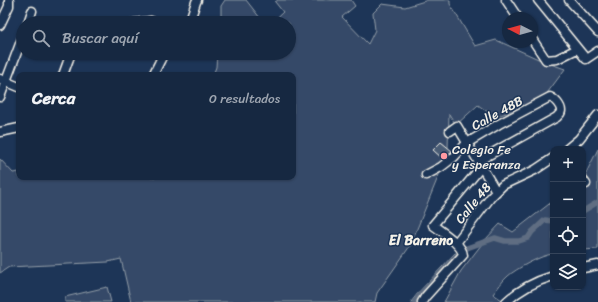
<!DOCTYPE html>
<html lang="es">
<meta charset="utf-8">
<style>
body{margin:0;font-family:Sriracha,sans-serif;background:#1f3048;color:#f1f3f6}
.controls{position:absolute;right:12px;bottom:12px;display:grid;overflow:hidden;border-radius:8px;box-shadow:0 1px 3px #0004}
.controls button{width:36px;height:36px;display:grid;place-items:center;padding:0;border:0;border-bottom:1px solid #35445a;background:#162841;color:#f1f3f6;font:20px sans-serif}
.compass{position:absolute;left:502px;top:12px;width:36px;height:36px;border-radius:50%;background:#162841;box-shadow:0 1px 3px #0004;rotate:276deg}
.list{margin:0;padding:0;list-style:none}
h2{display:flex;justify-content:space-between;align-items:center;height:52px;margin:0;padding:0 16px;font-size:17px}
h2 small{font-size:13px;font-weight:400;color:#9ea6b1}
.icon{flex:none;width:22px;height:22px;fill:none;stroke:currentColor;stroke-width:2;stroke-linecap:round;stroke-linejoin:round}
.map{position:relative;flex:none;width:598px;height:302px;overflow:hidden}
.search{position:absolute;background:#162841;box-shadow:0 1px 3px #0004;left:16px;top:16px;width:280px;height:44px;display:flex;align-items:center;gap:10px;box-sizing:border-box;padding:0 14px;border-radius:22px;color:#9ea6b1;font-size:15px}
.panel{position:absolute;background:#162841;box-shadow:0 1px 3px #0004;left:16px;top:72px;width:280px;height:108px;border-radius:8px}
.map>svg:first-child{display:block}
</style>
<div class="map">
<svg width="598" height="302" viewBox="0 0 598 302">
<rect width="100%" height="100%" fill="#1d3557"/>
<filter id="ink" filterUnits="userSpaceOnUse"><feTurbulence type="fractalNoise" baseFrequency=".025" numOctaves="2"/><feDisplacementMap in="SourceGraphic" scale="8" xChannelSelector="R" yChannelSelector="G"/><feConvolveMatrix kernelMatrix="1 2 1 2 8 2 1 2 1" color-interpolation-filters="sRGB"/></filter>
<g filter="url(#ink)">
<g fill="#354a67" stroke="#949ea8">
<path d="M 225,0 L 246,0 L 264,23 L 229,23 L 228,20 L 221,23 L 221,6 Z"/>
<path d="M 278,0 L 351,0 L 355,6 L 342,17 L 368,44 L 375,30 L 373,13 L 382,4 L 405,7 L 428,0 L 450,0 L 450,4 L 475,46 L 496,40 L 545,62 L 565,69 L 542,100 L 495,117 L 478,105 L 456,125 L 449,114 L 448,148 L 441,142 L 433,150 L 445,160 L 410,246 L 377,293 L 375,302 L 131,302 L 121,259 L 108,262 L 9,267 L 0,273 L 0,159 L 13,173 L 19,172 L 19,177 L 293,177 L 293,75 L 213,75 L 216,67 L 217,53 L 289,53 L 289,23 L 271,23 L 283,12 L 275,2 Z"/>
<path d="M 598,149 L 598,249 L 583,250 L 583,179 Z"/>
<path d="M 553,201 L 553,254 C 541,255 516,269 508,276 C 502,281 498,288 493,294 L 502,300 L 499,302 L 444,302 L 461,271 L 485,240 L 500,224 L 513,232 Z"/>
<path d="M 455,253 L 460,255 L 419,302 L 411,302 L 418,293 Z"/>
<path d="M 107,287 L 111,302 L 65,302 L 65,297 Z"/>
</g>
<g fill="none" stroke-linecap="round" stroke-linejoin="round">
<g stroke="#5e6d82" stroke-width="5.5">
<path d="M 583,211 L 598,202"/>
<path d="M 464,249 L 495,238 L 505,241 L 519,241 L 528,238 L 532,232 L 545,220 L 553,221"/>
<path d="M 415,302 L 421,293 L 460,253"/>
</g>
</g>
<path fill="#485b74" stroke="#f4f1e8" d="M 441,142 L 452,151 L 443,159 L 433,150 Z"/>
<g fill="none" stroke-linecap="round" stroke-linejoin="round">
<defs>
<g id="minor">
<path d="M 506,0 L 518,18"/>
<path d="M 538,0 L 586,59 L 598,51"/>
<path d="M 569,0 L 598,32"/>
<path d="M 28,23 L 32,11"/>
<path d="M 134,23 L 151,21 L 155,23"/>
<path d="M 187,23 L 190,20 L 196,2 L 197,0"/>
<path d="M 0,25 L 9,6 L 9,0"/>
<path d="M 532,39 L 546,60 L 557,59 L 577,49"/>
<path d="M 63,75 L 71,53"/>
<path d="M 153,75 L 162,57 L 156,53"/>
<path d="M 0,79 L 19,87"/>
<path d="M 0,97 L 23,36"/>
<path d="M 450,131 L 457,126 L 496,191"/>
<path d="M 0,132 L 19,128"/>
<path d="M 567,149 L 579,139 L 598,115"/>
<path d="M 426,175 L 441,167 L 454,157 L 467,143 L 499,124 L 550,97 C 555,99 561,106 561,111 C 561,114 558,115 557,117 L 478,161"/>
<path d="M 583,180 L 586,184"/>
<path d="M 456,243 L 491,197 L 503,185 L 535,170 L 553,158"/>
<path d="M 583,268 L 598,265"/>
<path d="M 422,302 L 425,297 L 463,255 C 462,244 442,232 433,225 L 482,166"/>
<path d="M 506,302 C 519,290 536,281 553,276"/>
</g>
</defs>
<use href="#minor" stroke="#f4f1e8" stroke-width="11"/>
<use href="#minor" stroke="#1d3557" stroke-width="8"/>
</g>
</g>
<circle fill="#ff9aa2" stroke="#1d3557" stroke-width="1.5" cx="444" cy="156" r="4"/>
<g text-anchor="middle" dominant-baseline="central" stroke-width="3" stroke-linejoin="round" paint-order="stroke">
<g font-size="13" fill="#f4f1e8" stroke="#1d3557">
<text transform="translate(497 113) rotate(-29)">Calle 48B</text>
<text transform="translate(473 203) rotate(-51)">Calle 48</text>
</g>
<g font-size="13" fill="#f4f1e8" stroke="#1d3557" text-anchor="start">
<text x="452" y="149">Colegio Fe<tspan x="452" dy="15">y Esperanza</tspan></text>
</g>
<g font-size="14" font-weight="bold" fill="#f4f1e8" stroke="#1d3557">
<text x="421" y="240">El Barreno</text>
</g>
</g>
</svg>
<div class="controls">
<button>+</button>
<button>−</button>
<button><svg class="icon" aria-label="locate" viewBox="0 0 24 24"><circle cx="12" cy="12" r="6"/><path d="M12 2v4M12 18v4M2 12h4M18 12h4"/></svg></button>
<button><svg class="icon" aria-label="layers" viewBox="0 0 24 24"><path d="M12 4l9 5-9 5-9-5zM3 14l9 5 9-5"/></svg></button>
</div>
<svg class="compass" viewBox="-18 -18 36 36"><path d="M0-13l5 13h-10z" fill="#e53935"/><path d="M0 13l5-13h-10z" fill="#9ea6b1"/></svg>
<div class="search"><svg class="icon" aria-label="search" viewBox="0 0 24 24"><circle cx="10" cy="10" r="6"/><path d="M15 15l6 6"/></svg>Buscar aquí</div>
<section class="panel">
<h2>Cerca<small>0 resultados</small></h2>
<ul class="list">
</ul>
</section>
</div>
